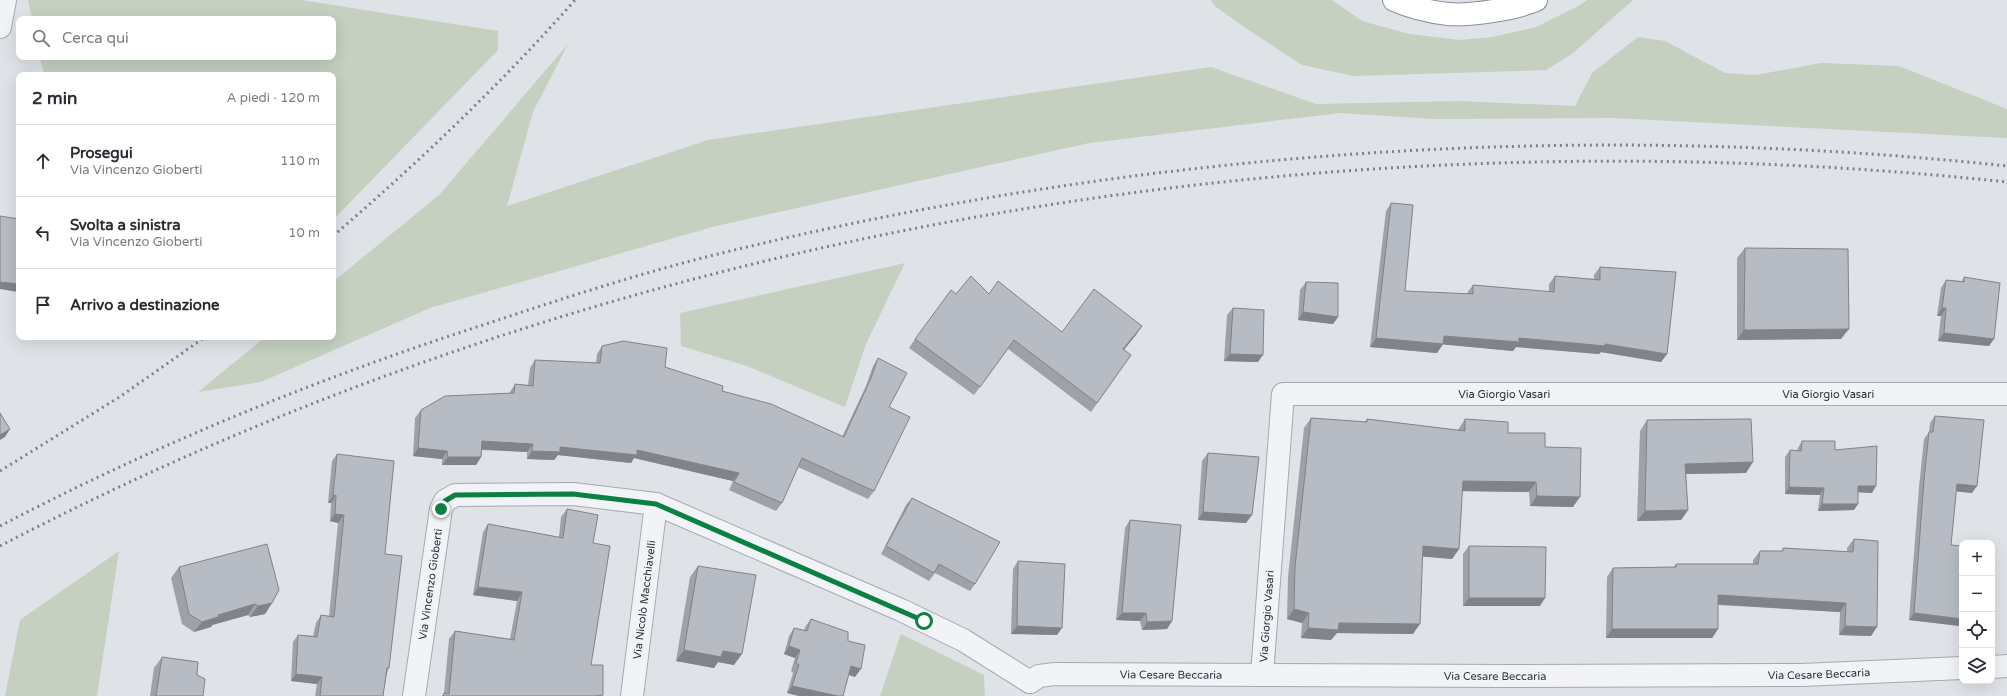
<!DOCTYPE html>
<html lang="it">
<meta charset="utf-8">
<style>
body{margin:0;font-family:"Varela Round",sans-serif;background:#f7f7f7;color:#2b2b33}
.controls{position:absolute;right:12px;bottom:12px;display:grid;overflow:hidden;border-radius:8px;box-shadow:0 4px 16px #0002}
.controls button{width:36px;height:36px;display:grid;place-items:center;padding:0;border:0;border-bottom:1px solid #e1e1e2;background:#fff;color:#2b2b33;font:20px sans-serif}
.stop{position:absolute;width:12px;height:12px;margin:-9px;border:3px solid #0b8043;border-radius:50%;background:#fff}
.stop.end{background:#0b8043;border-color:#fff;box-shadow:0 1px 4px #0008}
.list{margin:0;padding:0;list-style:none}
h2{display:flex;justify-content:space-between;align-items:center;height:52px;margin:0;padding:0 16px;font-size:17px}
h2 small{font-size:13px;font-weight:400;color:#7c7c81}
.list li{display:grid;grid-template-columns:26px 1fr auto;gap:12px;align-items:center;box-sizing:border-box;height:72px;padding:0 16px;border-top:1px solid #e1e1e2}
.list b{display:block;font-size:15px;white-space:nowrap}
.list p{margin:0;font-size:13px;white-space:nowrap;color:#7c7c81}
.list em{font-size:13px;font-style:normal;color:#7c7c81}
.icon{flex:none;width:22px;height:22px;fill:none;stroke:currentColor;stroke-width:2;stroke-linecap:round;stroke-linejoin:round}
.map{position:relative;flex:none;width:2007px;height:696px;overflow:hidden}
.search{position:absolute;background:#fff;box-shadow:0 4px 16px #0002;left:16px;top:16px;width:320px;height:44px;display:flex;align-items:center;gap:10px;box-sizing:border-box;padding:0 14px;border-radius:8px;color:#7c7c81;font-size:15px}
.panel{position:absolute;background:#fff;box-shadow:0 4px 16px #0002;left:16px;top:72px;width:320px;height:268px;border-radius:8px}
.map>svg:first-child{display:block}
</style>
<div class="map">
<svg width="2007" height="696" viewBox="0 0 2007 696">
<rect width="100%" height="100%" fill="#dfe2e7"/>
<g fill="#c5d0c1">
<path d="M 28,0 L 301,0 L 498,31 L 498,50 L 333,220 L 333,75 L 44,75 L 40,57 L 333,57 L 333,19 L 32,19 Z"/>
<path d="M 1211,0 L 1332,0 L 1362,21 L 1409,34 L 1460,40 L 1493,37 L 1536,27 L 1580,5 L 1587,0 L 1633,0 L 1572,54 L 1546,70 L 1354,76 L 1302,65 L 1247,29 L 1215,6 Z"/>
<path d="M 1638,37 L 1665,41 L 1725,73 L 1756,75 L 1821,63 L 1899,66 L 2007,109 L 2007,138 L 1613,118 L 1434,119 L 1340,113 L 1089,143 L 716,226 L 430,308 L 261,382 L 198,392 L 265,337 L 333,337 L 333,282 L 440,194 L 568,44 L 533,112 L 507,206 L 708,140 L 1211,67 L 1316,104 L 1459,101 L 1575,106 L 1592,73 Z"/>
<path d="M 905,263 L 866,344 L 845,407 L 747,366 L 681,346 L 680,313 Z"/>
<path d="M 119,551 L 97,696 L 5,696 L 20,620 Z"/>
<path d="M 901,634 L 984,675 L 985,696 L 880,696 Z"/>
</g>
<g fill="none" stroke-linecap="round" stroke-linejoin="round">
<defs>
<g id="minor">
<path d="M 0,27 L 5,0"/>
<path d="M 1992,667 L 2007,666"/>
<path id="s1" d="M 1262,675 L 1283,394 L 2007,394"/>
<path id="s2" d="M 1030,682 L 1039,676 L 1055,674 L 1508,676 L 1802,675 L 1962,668"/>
<path id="s3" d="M 414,696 L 441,509 L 445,501 L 455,495 L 573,494 L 656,504 L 901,610 L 963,640 L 1030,682"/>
<path id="s4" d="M 632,696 L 656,504"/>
</g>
<path id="trunk" d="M 1394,0 C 1410,7 1430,12 1448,14 C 1470,16 1515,9 1536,0"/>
</defs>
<use href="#minor" stroke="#a5a9b1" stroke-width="24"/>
<use href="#trunk" stroke="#888f9c" stroke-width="24"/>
<use href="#minor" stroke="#f2f3f6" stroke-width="22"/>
<use href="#trunk" stroke="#fff" stroke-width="22"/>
<g stroke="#7a828f" stroke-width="3" stroke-dasharray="2 4" stroke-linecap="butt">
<path d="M 333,236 C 419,162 500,85 575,0"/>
<path d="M 0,471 L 121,396 L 205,337"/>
<path d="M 0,526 C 157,444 321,377 489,323 C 564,298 641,273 718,254 C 1140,150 1575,120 2007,166"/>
<path d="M 0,546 C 612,227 1322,109 2007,182"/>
</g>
</g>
<g fill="#9da1a8">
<path d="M 1391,203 L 1405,291 L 1467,294 L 1467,293 L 1473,285 L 1549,292 L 1549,284 L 1555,276 L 1594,279 L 1594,275 L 1600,267 L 1667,354 L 1661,362 L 1601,352 L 1599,354 L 1516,347 L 1513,351 L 1443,344 L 1437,353 L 1370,347 L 1386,211 Z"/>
<path d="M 1745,248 L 1841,339 L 1737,340 L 1737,258 Z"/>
<path d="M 1964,277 L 1989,346 L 1938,341 L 1941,316 L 1937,316 L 1941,288 L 1946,280 L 1962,281 Z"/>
<path d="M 1306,282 L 1338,317 L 1333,324 L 1298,320 L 1300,290 Z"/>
<path d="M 956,294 L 1062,332 L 1142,326 L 1124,350 L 1131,355 L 1091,412 L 1008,349 L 974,395 L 909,348 L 915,339 Z"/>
<path d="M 1233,308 L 1258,362 L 1224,361 L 1227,315 Z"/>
<path d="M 602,346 L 665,367 L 722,391 L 842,437 L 866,386 L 873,366 L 878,358 L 889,407 L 874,491 L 868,499 L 798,467 L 782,503 L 776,511 L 729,490 L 733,481 L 634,458 L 631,463 L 558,455 L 554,460 L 527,459 L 527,452 L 482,450 L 481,457 L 476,465 L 442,465 L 442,459 L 413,456 L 415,418 L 421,410 L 510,393 L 510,392 L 515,384 L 528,385 L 530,368 L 535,360 L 596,363 L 597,354 Z"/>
<path d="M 1935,416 L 1972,493 L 1956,491 L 1951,545 L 1960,626 L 1909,620 L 1919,487 L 1924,439 L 1929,432 L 1930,423 Z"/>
<path d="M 1311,418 L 1365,422 L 1367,419 L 1458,430 L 1465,419 L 1508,433 L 1545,447 L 1573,507 L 1530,506 L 1529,492 L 1462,491 L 1459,549 L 1452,559 L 1422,556 L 1413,634 L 1337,633 L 1331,640 L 1301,638 L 1302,623 L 1287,619 L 1288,577 L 1304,428 Z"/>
<path d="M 1647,420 L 1746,473 L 1686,474 L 1688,510 L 1681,520 L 1637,521 L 1640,431 Z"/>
<path d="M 1802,441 L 1835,450 L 1872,493 L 1858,492 L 1854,510 L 1818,511 L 1820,495 L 1785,494 L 1785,457 L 1790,450 L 1797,451 L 1798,448 Z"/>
<path d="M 1208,453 L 1246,523 L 1198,520 L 1202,461 Z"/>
<path d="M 337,454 L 385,554 L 389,668 L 387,673 L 383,696 L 315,696 L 317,684 L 291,681 L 293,642 L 298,635 L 313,636 L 316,623 L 321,615 L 329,617 L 338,523 L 330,521 L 331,503 L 328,503 L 332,461 Z"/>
<path d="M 912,498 L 975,584 L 970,591 L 935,573 L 929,581 L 881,554 L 906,505 Z"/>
<path d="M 567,509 L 593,543 L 591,665 L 603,696 L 442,696 L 444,693 L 449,639 L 455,631 L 510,639 L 517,601 L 473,595 L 483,532 L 488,524 L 559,537 L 561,517 Z"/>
<path d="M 1130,520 L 1172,621 L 1167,629 L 1142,630 L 1140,621 L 1116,620 L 1125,528 Z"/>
<path d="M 1854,539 L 1871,636 L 1839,635 L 1840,612 L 1718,605 L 1718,629 L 1712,638 L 1606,638 L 1607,577 L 1613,568 L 1674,567 L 1676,564 L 1753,564 L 1753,560 L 1760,551 L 1782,551 L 1783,548 L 1847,552 L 1847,548 Z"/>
<path d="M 1469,546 L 1540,606 L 1463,606 L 1463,554 Z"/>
<path d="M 1018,561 L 1057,635 L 1011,634 L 1013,569 Z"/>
<path d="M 698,566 L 734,665 L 718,662 L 714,668 L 676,661 L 690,577 Z"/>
<path d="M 179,567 L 272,603 L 265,614 L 250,617 L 248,615 L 212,625 L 211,627 L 194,632 L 182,624 L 171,578 Z"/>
<path d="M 811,619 L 848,641 L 855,677 L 849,675 L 843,696 L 799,696 L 787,693 L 793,673 L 791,671 L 795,658 L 784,654 L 789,636 L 794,628 L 804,631 L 805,627 Z"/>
<path d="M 162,657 L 197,675 L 203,696 L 150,696 L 154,668 Z"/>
</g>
<g fill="#808388">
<path d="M 0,282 L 19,284 L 19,290 L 18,292 L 0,289 Z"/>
<path d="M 1942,308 L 1946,308 L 1941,316 L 1937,316 Z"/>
<path d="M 1303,312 L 1338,317 L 1333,324 L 1298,320 Z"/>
<path d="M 1142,326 L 1136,335 L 1117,358 L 1123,349 Z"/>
<path d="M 1849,329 L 1841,339 L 1737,340 L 1744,330 Z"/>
<path d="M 1944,333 L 1994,339 L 1989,346 L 1938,341 Z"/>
<path d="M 1444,336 L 1519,338 L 1605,344 L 1667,354 L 1661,362 L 1601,352 L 1599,354 L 1516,347 L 1513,351 L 1438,344 Z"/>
<path d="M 1376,338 L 1443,344 L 1437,353 L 1370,347 Z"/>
<path d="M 1230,354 L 1263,355 L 1258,362 L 1224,361 Z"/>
<path d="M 10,429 L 5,437 L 0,440 L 0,435 Z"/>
<path d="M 482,441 L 533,444 L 527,452 L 477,449 Z"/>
<path d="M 560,447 L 637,450 L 739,473 L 733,481 L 634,458 L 631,463 L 558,455 L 554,460 L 527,459 L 532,451 Z"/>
<path d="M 418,448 L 447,451 L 442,459 L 413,456 Z"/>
<path d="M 448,457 L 481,457 L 476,465 L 442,465 Z"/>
<path d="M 1753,462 L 1746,473 L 1678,474 L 1685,464 Z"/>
<path d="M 1463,481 L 1536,482 L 1529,492 L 1456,491 Z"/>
<path d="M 1957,484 L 1977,486 L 1972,493 L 1952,491 Z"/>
<path d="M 1858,486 L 1876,486 L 1872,493 L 1853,492 Z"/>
<path d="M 1789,487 L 1824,488 L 1820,495 L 1785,494 Z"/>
<path d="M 336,495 L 331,503 L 328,503 L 333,496 Z"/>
<path d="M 1537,496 L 1580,497 L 1573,507 L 1530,506 Z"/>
<path d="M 1822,504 L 1858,504 L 1854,510 L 1818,511 Z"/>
<path d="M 1688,510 L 1681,520 L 1637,521 L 1645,511 Z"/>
<path d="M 1203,512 L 1252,515 L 1246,523 L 1198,520 Z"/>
<path d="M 335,514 L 344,515 L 338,523 L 330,521 Z"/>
<path d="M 1423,546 L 1459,549 L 1452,559 L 1416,556 Z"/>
<path d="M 478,587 L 522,592 L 517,601 L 473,595 Z"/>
<path d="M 1718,595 L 1846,603 L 1840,612 L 1711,604 Z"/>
<path d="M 1469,598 L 1545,598 L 1540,606 L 1463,606 Z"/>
<path d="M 272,603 L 265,614 L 250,617 L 258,606 Z"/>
<path d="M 255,604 L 248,615 L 212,625 L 211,627 L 194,632 L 202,622 L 218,615 Z"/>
<path d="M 1294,609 L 1309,613 L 1302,623 L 1287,619 Z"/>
<path d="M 1122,613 L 1146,613 L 1140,621 L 1116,620 Z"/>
<path d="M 1914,613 L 1962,619 L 1962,624 L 1960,626 L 1909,620 Z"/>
<path d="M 1172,621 L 1167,629 L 1142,630 L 1147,622 Z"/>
<path d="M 1339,623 L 1420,624 L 1413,634 L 1337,633 L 1331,640 L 1301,638 L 1308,628 Z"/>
<path d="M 1017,626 L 1062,628 L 1057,635 L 1011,634 Z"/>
<path d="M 1845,626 L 1877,627 L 1871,636 L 1839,635 Z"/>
<path d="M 1612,629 L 1718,629 L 1712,638 L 1606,638 Z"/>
<path d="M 789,646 L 800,650 L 795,658 L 784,654 Z"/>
<path d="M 684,650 L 723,651 L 742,654 L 734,665 L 718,662 L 714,668 L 676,661 Z"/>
<path d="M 851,666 L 861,669 L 855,677 L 846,674 Z"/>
<path d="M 296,674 L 322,677 L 317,684 L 291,681 Z"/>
<path d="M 792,686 L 838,696 L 799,696 L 787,693 Z"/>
</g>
<g fill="#b7bbc3" stroke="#808388">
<path d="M 1391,203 L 1413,205 L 1405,291 L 1473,294 L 1473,285 L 1554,292 L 1555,276 L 1600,280 L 1600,267 L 1676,272 L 1667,354 L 1605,344 L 1605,346 L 1519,338 L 1519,342 L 1444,336 L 1443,344 L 1376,338 Z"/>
<path d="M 0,216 L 19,219 L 19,284 L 0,282 Z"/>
<path d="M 1745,248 L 1848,249 L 1849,329 L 1744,330 Z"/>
<path d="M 971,276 L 989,294 L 998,281 L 1062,332 L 1094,289 L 1142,326 L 1123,349 L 1131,355 L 1097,403 L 1014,340 L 980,387 L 915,339 L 951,290 L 956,294 Z"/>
<path d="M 1964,277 L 2000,283 L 1994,339 L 1944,333 L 1946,308 L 1942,308 L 1946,280 L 1964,282 Z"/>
<path d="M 1306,282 L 1338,283 L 1338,317 L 1303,312 Z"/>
<path d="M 1233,308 L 1264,310 L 1263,355 L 1230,354 Z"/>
<path d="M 623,341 L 667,348 L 665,367 L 723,386 L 722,391 L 771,404 L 844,437 L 871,378 L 878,358 L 907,373 L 889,407 L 910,417 L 874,491 L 802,458 L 782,503 L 734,482 L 739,473 L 637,450 L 637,455 L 560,447 L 560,452 L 532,451 L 533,444 L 482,441 L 481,457 L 448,457 L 447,451 L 418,448 L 421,410 L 445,396 L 514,393 L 515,384 L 533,386 L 535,360 L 600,363 L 602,346 Z"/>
<path d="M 0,413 L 10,429 L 0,435 Z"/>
<path d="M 1935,416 L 1984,420 L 1977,486 L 1957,484 L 1951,545 L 1962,546 L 1962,619 L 1914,613 L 1924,480 L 1929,432 L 1933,432 Z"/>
<path d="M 1311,418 L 1367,422 L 1367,419 L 1465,431 L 1465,419 L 1508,422 L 1508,433 L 1545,433 L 1545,447 L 1581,448 L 1580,497 L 1537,496 L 1536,482 L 1463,481 L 1459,549 L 1423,546 L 1420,624 L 1339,623 L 1338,630 L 1308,628 L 1309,613 L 1294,609 L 1295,567 Z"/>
<path d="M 1751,419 L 1753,462 L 1685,464 L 1688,510 L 1645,511 L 1647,420 Z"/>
<path d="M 1802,441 L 1835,441 L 1835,450 L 1877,446 L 1876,486 L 1858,486 L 1858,504 L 1822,504 L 1824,488 L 1789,487 L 1790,450 L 1801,451 Z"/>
<path d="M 1208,453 L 1259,457 L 1252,515 L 1203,512 Z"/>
<path d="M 337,454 L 394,461 L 385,554 L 402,556 L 389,668 L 387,668 L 383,696 L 320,696 L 322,677 L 296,674 L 298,635 L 317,637 L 321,615 L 334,617 L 344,515 L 335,514 L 336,495 L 333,496 Z"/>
<path d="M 912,498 L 1000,542 L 975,584 L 939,564 L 934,573 L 886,546 Z"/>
<path d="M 567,509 L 598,515 L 593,543 L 610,546 L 591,665 L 603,665 L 603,695 L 596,696 L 443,696 L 444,693 L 449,694 L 455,631 L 514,640 L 522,592 L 478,587 L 488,524 L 563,538 Z"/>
<path d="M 1130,520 L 1181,525 L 1172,621 L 1147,622 L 1146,613 L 1122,613 Z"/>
<path d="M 1854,539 L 1878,541 L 1877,627 L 1845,626 L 1846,603 L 1718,595 L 1718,629 L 1612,629 L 1613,568 L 1676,567 L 1676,564 L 1758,564 L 1760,551 L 1783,551 L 1783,548 L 1853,552 Z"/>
<path d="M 267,544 L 279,590 L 272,603 L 258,606 L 255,604 L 218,615 L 218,617 L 202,622 L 189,614 L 179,567 Z"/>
<path d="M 1469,546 L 1546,547 L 1545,598 L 1469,598 Z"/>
<path d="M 1018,561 L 1065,564 L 1062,628 L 1017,626 Z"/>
<path d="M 698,566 L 756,575 L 742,654 L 723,651 L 721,657 L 684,650 Z"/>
<path d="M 811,619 L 848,632 L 848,641 L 865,645 L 861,669 L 851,666 L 843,696 L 838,696 L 792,686 L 799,665 L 796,663 L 800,650 L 789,646 L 794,628 L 807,631 Z"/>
<path d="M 162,657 L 198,662 L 197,675 L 205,679 L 203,696 L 156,696 Z"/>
</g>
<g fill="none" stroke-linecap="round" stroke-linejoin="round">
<path stroke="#0b8043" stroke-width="5" d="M 441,509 L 445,501 L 455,495 L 573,494 L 656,504 L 924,621"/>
</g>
<g text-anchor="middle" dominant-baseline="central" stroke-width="3" stroke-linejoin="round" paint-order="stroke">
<g font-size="11" fill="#2a303d" stroke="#eff1f5">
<text stroke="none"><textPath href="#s1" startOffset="503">Via Giorgio Vasari</textPath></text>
<text stroke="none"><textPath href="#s1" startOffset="827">Via Giorgio Vasari</textPath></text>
<text stroke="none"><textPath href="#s3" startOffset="113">Via Vincenzo Gioberti</textPath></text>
<text stroke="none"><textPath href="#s4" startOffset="97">Via Nicolò Macchiavelli</textPath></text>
<text stroke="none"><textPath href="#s1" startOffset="59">Via Giorgio Vasari</textPath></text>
<text stroke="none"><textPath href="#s2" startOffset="791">Via Cesare Beccaria</textPath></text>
<text stroke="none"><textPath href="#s2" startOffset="143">Via Cesare Beccaria</textPath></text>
<text stroke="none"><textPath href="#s2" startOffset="467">Via Cesare Beccaria</textPath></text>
</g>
</g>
</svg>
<div class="controls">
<button>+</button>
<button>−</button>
<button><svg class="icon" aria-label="locate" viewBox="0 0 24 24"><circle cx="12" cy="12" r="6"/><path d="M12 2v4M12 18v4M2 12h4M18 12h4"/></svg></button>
<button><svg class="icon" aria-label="layers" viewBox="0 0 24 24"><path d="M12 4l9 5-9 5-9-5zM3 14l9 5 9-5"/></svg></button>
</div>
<div class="stop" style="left:924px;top:621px"></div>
<div class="stop end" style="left:441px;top:509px"></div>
<div class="search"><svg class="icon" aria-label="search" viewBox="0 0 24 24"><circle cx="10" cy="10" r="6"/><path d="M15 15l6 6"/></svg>Cerca qui</div>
<section class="panel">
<h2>2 min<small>A piedi · 120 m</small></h2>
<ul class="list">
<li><svg class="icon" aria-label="ahead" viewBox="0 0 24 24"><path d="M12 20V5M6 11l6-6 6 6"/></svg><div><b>Prosegui</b><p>Via Vincenzo Gioberti</p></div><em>110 m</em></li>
<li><svg class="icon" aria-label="left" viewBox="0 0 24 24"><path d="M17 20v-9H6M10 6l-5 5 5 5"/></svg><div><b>Svolta a sinistra</b><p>Via Vincenzo Gioberti</p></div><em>10 m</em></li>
<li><svg class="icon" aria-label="arrive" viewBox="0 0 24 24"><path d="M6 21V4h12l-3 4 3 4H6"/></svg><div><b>Arrivo a destinazione</b></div></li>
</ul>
</section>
</div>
